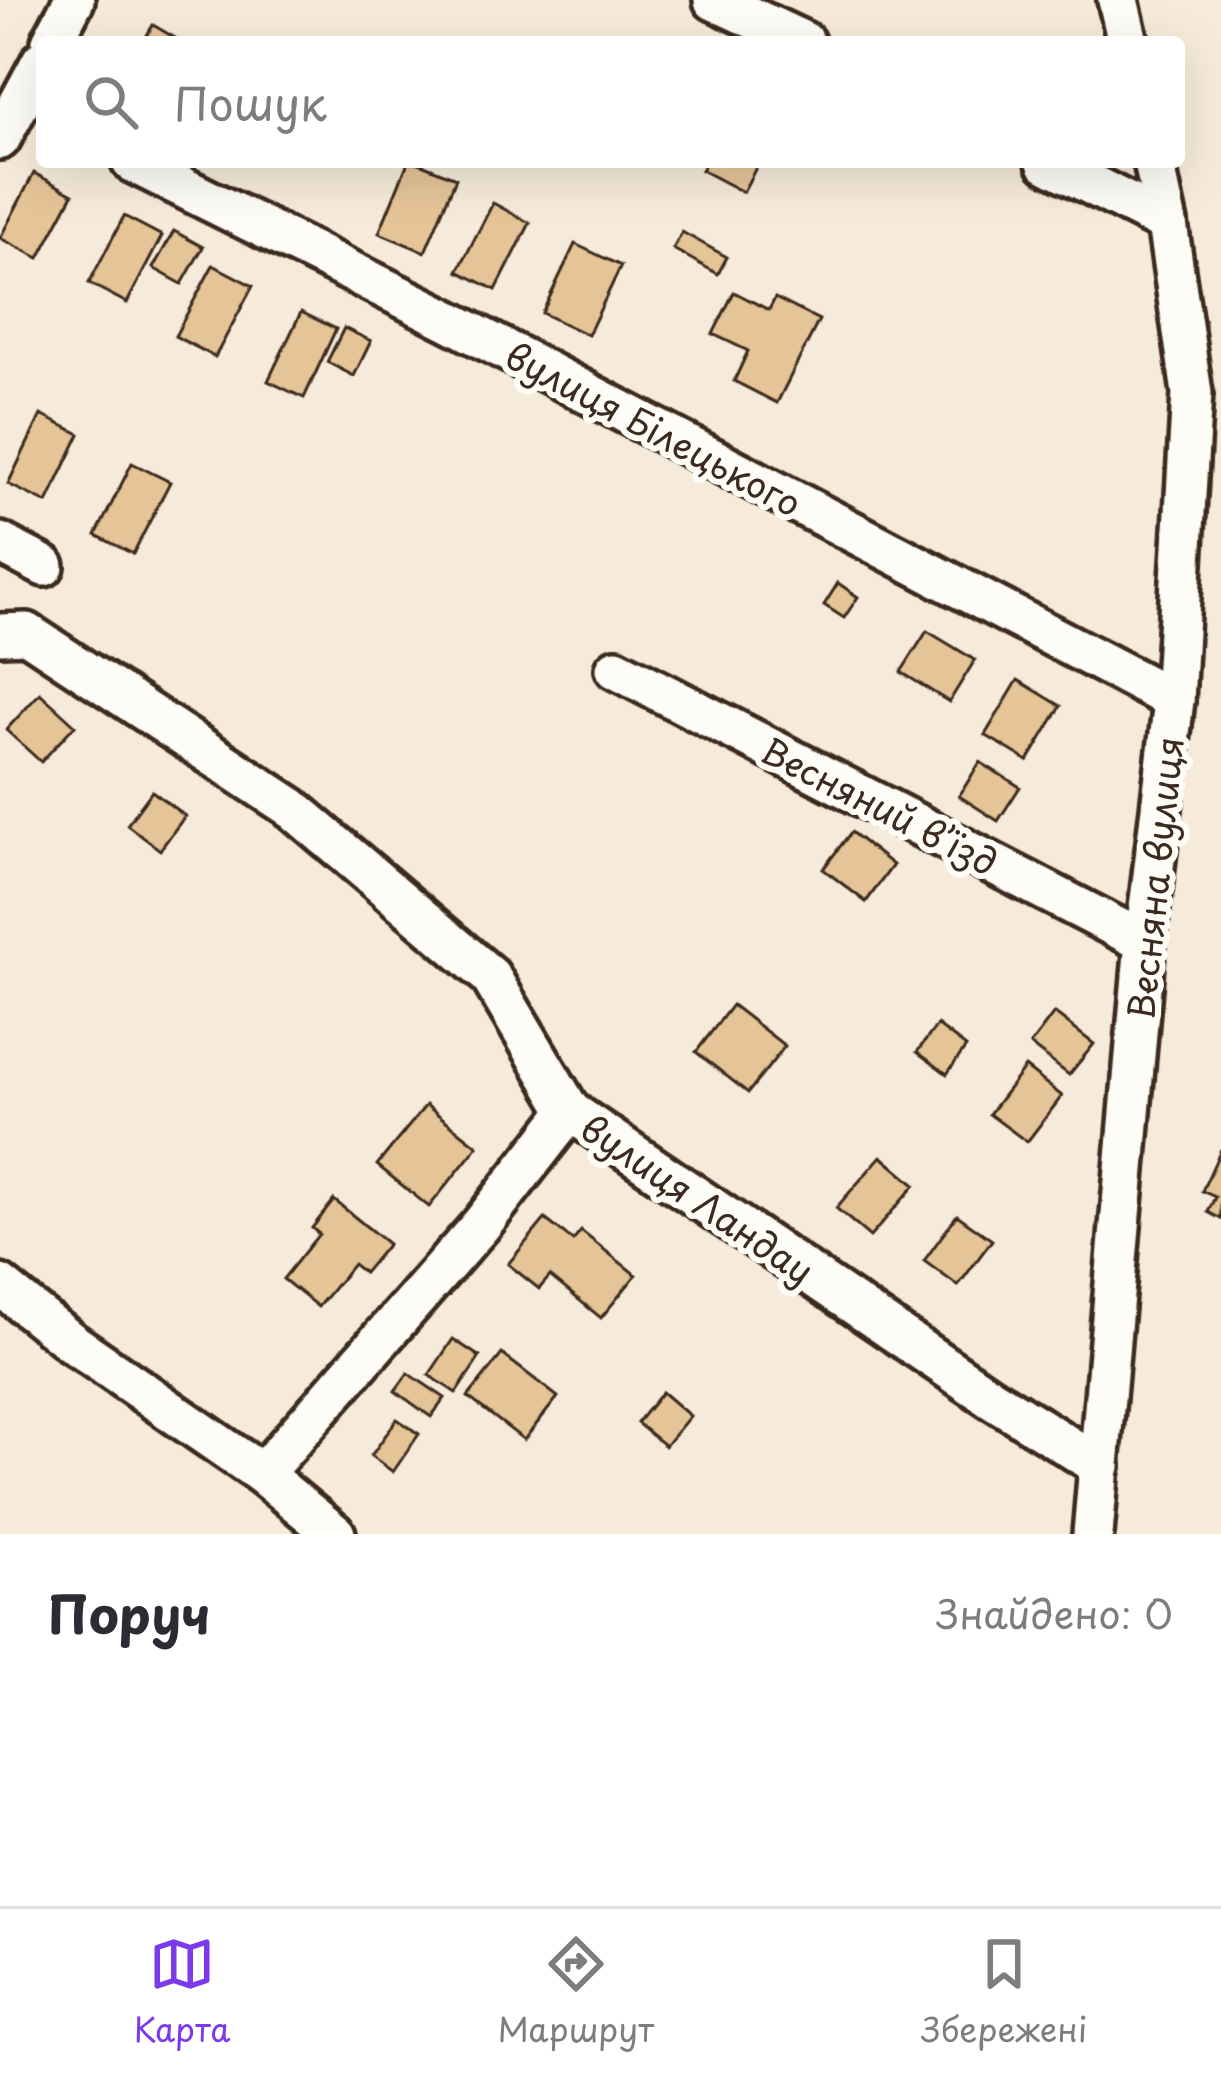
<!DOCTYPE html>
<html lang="uk">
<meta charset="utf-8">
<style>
body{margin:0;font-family:"Playpen Sans",sans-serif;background:#f7f7f7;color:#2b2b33}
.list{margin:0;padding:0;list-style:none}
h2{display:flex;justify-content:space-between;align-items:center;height:156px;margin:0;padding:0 48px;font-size:51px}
h2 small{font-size:39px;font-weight:400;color:#7c7c81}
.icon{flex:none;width:66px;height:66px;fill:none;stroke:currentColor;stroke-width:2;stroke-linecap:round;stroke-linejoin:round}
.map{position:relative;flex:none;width:1221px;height:1534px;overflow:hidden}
.search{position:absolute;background:#fff;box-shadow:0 12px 48px #0002;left:36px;right:36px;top:36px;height:132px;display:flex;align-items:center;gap:30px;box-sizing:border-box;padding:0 42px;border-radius:12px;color:#7c7c81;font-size:45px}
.sheet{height:372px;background:#fff}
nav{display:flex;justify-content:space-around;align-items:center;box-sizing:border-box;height:168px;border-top:3px solid #e1e1e2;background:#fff;font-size:33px;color:#7c7c81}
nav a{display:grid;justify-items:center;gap:6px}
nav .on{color:#7c3aed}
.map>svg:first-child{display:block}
</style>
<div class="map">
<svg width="1221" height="1534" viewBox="0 0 1221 1534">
<rect width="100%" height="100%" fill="#f6ebda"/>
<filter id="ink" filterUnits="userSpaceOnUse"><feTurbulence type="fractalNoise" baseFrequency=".00833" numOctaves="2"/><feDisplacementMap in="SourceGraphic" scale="24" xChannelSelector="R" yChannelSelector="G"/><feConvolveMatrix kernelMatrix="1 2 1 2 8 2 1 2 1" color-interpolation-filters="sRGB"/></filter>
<g filter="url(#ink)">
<g fill="#e5c497" stroke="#3b2a1e" stroke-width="3">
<path d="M 153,25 L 182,42 L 143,42 Z"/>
<path d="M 408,162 L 417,162 L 456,178 L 425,252 L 379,233 Z"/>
<path d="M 706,162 L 759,162 L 743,192 L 701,170 Z"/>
<path d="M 34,173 L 73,194 L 39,258 L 0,238 Z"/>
<path d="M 493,203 L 530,223 L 496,290 L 458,271 Z"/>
<path d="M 124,216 L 162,236 L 127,303 L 89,283 Z"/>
<path d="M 174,231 L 203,247 L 182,284 L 153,268 Z"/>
<path d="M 682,232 L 727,257 L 718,274 L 673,249 Z"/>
<path d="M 575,244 L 621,266 L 588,335 L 542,313 Z"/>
<path d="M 213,265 L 253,286 L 215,357 L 175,336 Z"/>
<path d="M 734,292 L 769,310 L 775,298 L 819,320 L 777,403 L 734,381 L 748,351 L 713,334 Z"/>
<path d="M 301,312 L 336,329 L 304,398 L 268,381 Z"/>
<path d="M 344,328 L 371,341 L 354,376 L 327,362 Z"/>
<path d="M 41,415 L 80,434 L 47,503 L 8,484 Z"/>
<path d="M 132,463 L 170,482 L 133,554 L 96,535 Z"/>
<path d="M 838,583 L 858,597 L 844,618 L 824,605 Z"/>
<path d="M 927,631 L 975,660 L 949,702 L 901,672 Z"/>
<path d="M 1018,680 L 1061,706 L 1028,761 L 985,735 Z"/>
<path d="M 40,693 L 75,725 L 41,762 L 6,730 Z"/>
<path d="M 980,762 L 1020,787 L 998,821 L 959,796 Z"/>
<path d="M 152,791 L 185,816 L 160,850 L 127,825 Z"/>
<path d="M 851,832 L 893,865 L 866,902 L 823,869 Z"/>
<path d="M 732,1005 L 785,1046 L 748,1093 L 696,1052 Z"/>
<path d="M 1054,1013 L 1094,1044 L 1069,1075 L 1030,1045 Z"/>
<path d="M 937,1025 L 966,1047 L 947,1074 L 917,1052 Z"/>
<path d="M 1025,1067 L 1062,1096 L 1027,1142 L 989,1114 Z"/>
<path d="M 426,1105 L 478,1146 L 429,1207 L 377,1165 Z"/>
<path d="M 1221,1149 L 1221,1219 L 1208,1212 L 1215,1197 L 1202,1191 Z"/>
<path d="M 881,1156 L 915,1185 L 870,1237 L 836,1208 Z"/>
<path d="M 334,1200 L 388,1244 L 364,1273 L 353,1264 L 318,1307 L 283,1279 L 319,1234 L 312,1228 Z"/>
<path d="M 957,1215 L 992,1240 L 958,1286 L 924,1261 Z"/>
<path d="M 545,1219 L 573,1241 L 581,1231 L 636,1275 L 601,1318 L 550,1276 L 539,1289 L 508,1264 Z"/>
<path d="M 453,1339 L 480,1357 L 456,1393 L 429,1375 Z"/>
<path d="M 502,1354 L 558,1397 L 524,1440 L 468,1397 Z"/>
<path d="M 408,1373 L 445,1398 L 431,1417 L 395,1391 Z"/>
<path d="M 662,1392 L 690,1416 L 665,1446 L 637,1423 Z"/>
<path d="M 397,1419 L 419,1434 L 393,1472 L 371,1456 Z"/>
</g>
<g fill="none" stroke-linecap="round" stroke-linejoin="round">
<defs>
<g id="minor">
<path d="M 714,0 L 804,42"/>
<path d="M 1118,0 L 1128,42"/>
<path d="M 52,42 L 74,0"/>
<path d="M 0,139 L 42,61"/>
<path d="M 132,162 L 448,320 L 1174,700"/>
<path d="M 1047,162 L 1167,223"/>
<path d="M 0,543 L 44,566"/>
<path d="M 0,634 L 27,633 L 292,808 L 490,976 L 570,1111 L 990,1397 L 1100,1466"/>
<path d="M 616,669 L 1145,942"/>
<path d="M 0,1285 L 71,1342 L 262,1474 L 335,1534"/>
<path d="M 262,1474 L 481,1225 L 570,1111"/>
<path d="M 1093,1534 L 1145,942 L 1174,700 L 1192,393 L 1167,223 L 1154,162"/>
</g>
</defs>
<use href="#minor" stroke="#3b2a1e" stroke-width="48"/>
<use href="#minor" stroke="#fdfcf7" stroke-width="39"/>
</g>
</g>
<g text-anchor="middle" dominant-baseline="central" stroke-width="12" stroke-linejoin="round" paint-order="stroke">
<g font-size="36" fill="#3b2a1e" stroke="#fdfcf7">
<text transform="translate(654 428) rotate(28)">вулиця Білецького</text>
<text transform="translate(880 805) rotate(27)">Весняний вʼїзд</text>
<text transform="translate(1154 878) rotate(-84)">Весняна вулиця</text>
<text transform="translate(698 1198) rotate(34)">вулиця Ландау</text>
</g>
</g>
</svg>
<div class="search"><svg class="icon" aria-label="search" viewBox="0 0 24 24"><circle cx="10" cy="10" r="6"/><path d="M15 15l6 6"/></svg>Пошук</div>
</div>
<section class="sheet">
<h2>Поруч<small>Знайдено: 0</small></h2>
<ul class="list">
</ul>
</section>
<nav>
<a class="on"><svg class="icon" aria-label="map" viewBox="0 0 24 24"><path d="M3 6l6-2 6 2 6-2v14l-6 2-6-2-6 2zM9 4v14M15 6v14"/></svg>Карта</a>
<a><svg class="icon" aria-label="directions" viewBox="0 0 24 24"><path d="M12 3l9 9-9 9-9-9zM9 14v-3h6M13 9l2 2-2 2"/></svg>Маршрут</a>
<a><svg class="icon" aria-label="saved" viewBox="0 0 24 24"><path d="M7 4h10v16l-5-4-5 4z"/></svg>Збережені</a>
</nav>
